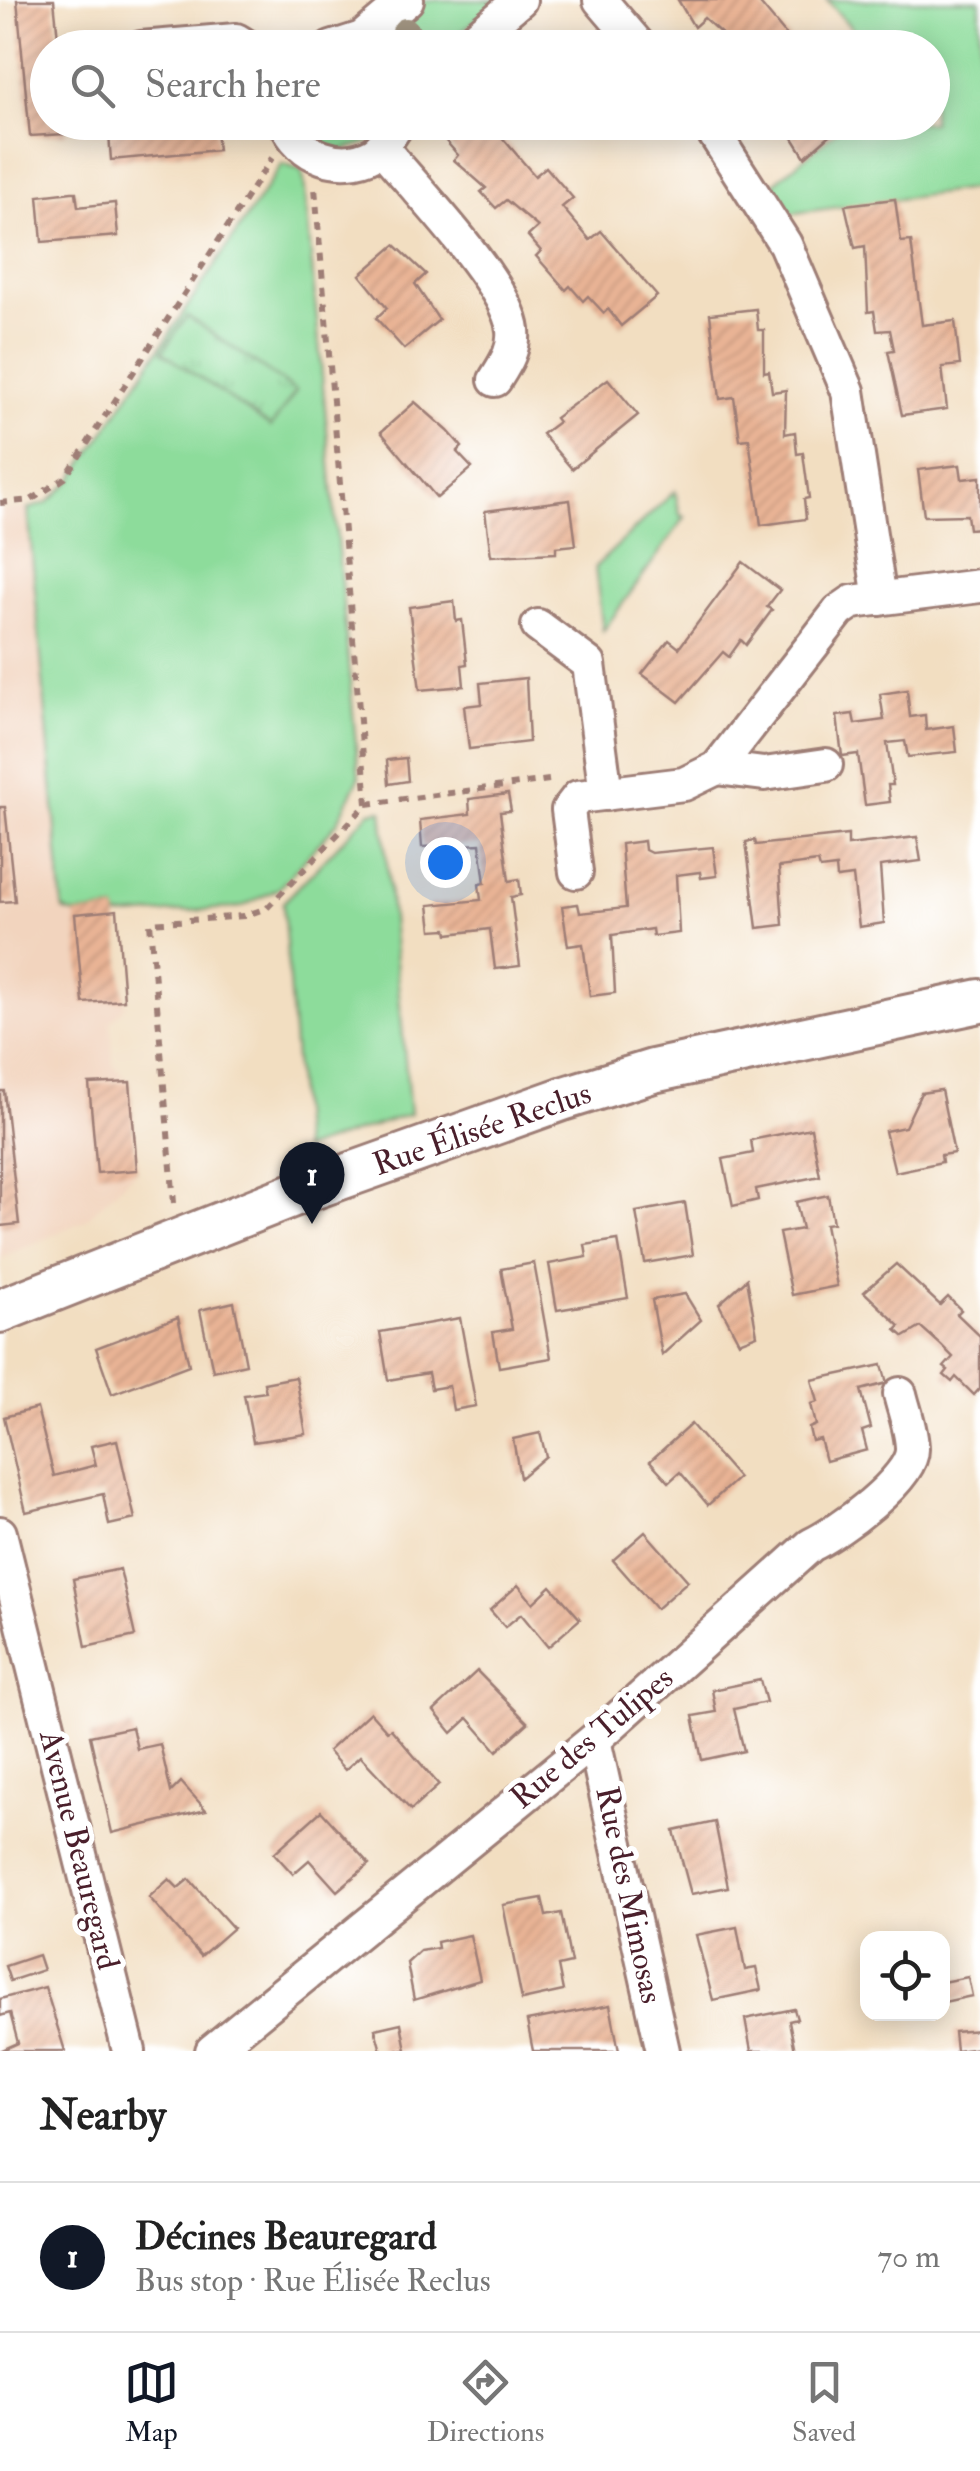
<!DOCTYPE html>
<meta charset="utf-8">
<style>
body{margin:0;font-family:"IM FELL Double Pica",serif;background:#f6f6f6;color:#222}
.controls{position:absolute;right:30px;bottom:30px;display:grid;overflow:hidden;border-radius:20px;box-shadow:0 5px 25px #0003}
.controls button{width:90px;height:90px;display:grid;place-items:center;padding:0;border:0;border-bottom:2px solid #e0e0e0;background:#fff;color:#222;font:50px sans-serif}
.you{position:absolute;left:445px;top:862px;width:35px;height:35px;margin:-25px;border:8px solid #fff;border-radius:50%;background:#1a73e8;box-shadow:0 0 0 15px #1a73e833}
.badge{display:grid;place-items:center;width:65px;height:65px;border-radius:50%;background:#111827;color:#fff;font-size:32px;font-weight:700}
.pin{position:absolute;translate:-50% -82px;filter:drop-shadow(0 2px 5px #0008)}
.pin::after{content:'';position:absolute;top:52px;width:35px;height:30px;background:inherit;clip-path:polygon(0 0,100% 0,50% 100%)}
.list{margin:0;padding:0;list-style:none}
h2{display:flex;justify-content:space-between;align-items:center;height:130px;margin:0;padding:0 40px;font-size:42px}
h2 small{font-size:32px;font-weight:400;color:#767676}
.list li{display:grid;grid-template-columns:65px 1fr auto;gap:30px;align-items:center;box-sizing:border-box;height:150px;padding:0 40px;border-top:2px solid #e0e0e0}
.list b{display:block;font-size:38px;white-space:nowrap}
.list p{margin:0;font-size:32px;white-space:nowrap;color:#767676}
.list em{font-size:32px;font-style:normal;color:#767676}
.icon{flex:none;width:55px;height:55px;fill:none;stroke:currentColor;stroke-width:2;stroke-linecap:round;stroke-linejoin:round}
.map{position:relative;flex:none;width:980px;height:2051px;overflow:hidden}
.search{position:absolute;background:#fff;box-shadow:0 5px 25px #0003;left:30px;right:30px;top:30px;height:110px;display:flex;align-items:center;gap:25px;box-sizing:border-box;padding:0 35px;border-radius:55px;color:#767676;font-size:38px}
.sheet{height:280px;background:#fff}
nav{display:flex;justify-content:space-around;align-items:center;box-sizing:border-box;height:140px;border-top:2px solid #e0e0e0;background:#fff;font-size:28px;color:#767676}
nav a{display:grid;justify-items:center;gap:5px}
nav .on{color:#111827}
.map>svg:first-child{display:block}
</style>
<div class="map">
<svg width="980" height="2051" viewBox="0 0 980 2051">
<defs>
<pattern id="park-tufts" width="24" height="20" patternUnits="userSpaceOnUse" patternTransform="scale(2.5)"><rect width="24" height="20" fill="#8ddc9b"/><path d="M3 7l-1-3M5 7V3M7 7l1-3M15 17l-1-3M17 17v-4M19 17l1-3" fill="none" stroke="#7bbc86"/></pattern>
<pattern id="building-hatch" width="6" height="6" patternUnits="userSpaceOnUse" patternTransform="scale(2.5)"><rect width="6" height="6" fill="#e9b495"/><path d="M-1 1l2-2M0 6l6-6M5 7l2-2" fill="none" stroke="#c99a81"/></pattern>
</defs>
<rect width="100%" height="100%" fill="#fff"/>
<filter id="ink" filterUnits="userSpaceOnUse"><feTurbulence type="fractalNoise" baseFrequency=".01" numOctaves="2"/><feDisplacementMap in="SourceGraphic" scale="20" xChannelSelector="R" yChannelSelector="G"/><feConvolveMatrix kernelMatrix="1 2 1 2 8 2 1 2 1" color-interpolation-filters="sRGB"/></filter>
<filter id="wash" filterUnits="userSpaceOnUse"><feTurbulence type="fractalNoise" baseFrequency=".0048" numOctaves="4" result="noise"/><feDisplacementMap in="SourceGraphic" scale="40" xChannelSelector="R" yChannelSelector="G"/><feGaussianBlur stdDeviation="2.25" result="paint"/><feColorMatrix in="noise" values="0 0 0 0 0 0 0 0 0 0 0 0 0 0 0 0 0 1.4 0 .05"/><feComposite in="paint" operator="in"/></filter>
<g filter="url(#wash)">
<rect width="100%" height="100%" fill="#f2dec1"/>
<path fill="#f2d4be" d="M 28,508 L 63,910 L 117,910 L 125,1006 L 111,1021 L 113,1064 L 130,1082 L 137,1170 L 85,1220 L 0,1259 L 0,511 Z"/>
<g fill="#8ddc9b" stroke="#6c7e63" stroke-width="2.5">
<path d="M 426,0 L 499,0 L 444,47 L 367,48 Z"/>
<path d="M 827,0 L 980,0 L 980,188 L 788,214 L 772,185 L 845,123 L 932,122 L 932,48 L 868,47 Z"/>
<path d="M 296,123 L 384,123 L 370,142 L 334,153 Z"/>
<path d="M 282,164 L 301,170 L 304,180 L 359,778 L 337,823 L 278,889 L 241,907 L 117,917 L 116,910 L 75,914 L 63,910 L 28,509 L 47,503 L 73,479 Z"/>
<path d="M 675,491 L 680,515 L 685,517 L 603,631 L 595,567 Z"/>
<path d="M 382,810 L 410,1114 L 302,1150 L 283,903 L 370,812 Z"/>
</g>
<path fill="url(#park-tufts)" stroke="#6c7e63" stroke-width="2.5" d="M 187,316 L 296,391 L 271,427 L 162,352 Z"/>
<g id="blocks">
<g fill="url(#building-hatch)">
<path d="M 17,0 L 54,0 L 59,48 L 48,48 L 48,122 L 65,122 L 66,134 L 30,136 Z"/>
<path d="M 678,0 L 757,0 L 797,48 L 737,48 L 704,18 L 694,27 Z"/>
<path d="M 108,122 L 215,122 L 218,150 L 111,160 Z"/>
<path d="M 464,122 L 489,122 L 535,176 L 546,167 L 573,198 L 562,207 L 590,240 L 601,231 L 657,296 L 621,326 L 608,309 L 604,313 L 588,296 L 583,301 L 570,286 L 566,290 L 536,256 L 541,251 L 528,236 L 538,227 L 506,200 L 496,208 L 481,192 L 486,188 L 454,160 L 458,155 L 444,139 Z"/>
<path d="M 783,122 L 845,122 L 805,157 Z"/>
<path d="M 72,192 L 76,192 L 78,207 L 115,203 L 118,236 L 42,242 L 38,196 Z"/>
<path d="M 895,199 L 901,242 L 911,241 L 922,325 L 955,321 L 960,365 L 942,367 L 947,409 L 902,415 L 888,351 L 894,350 L 890,330 L 877,331 L 874,311 L 868,312 L 865,246 L 855,248 L 845,205 Z"/>
<path d="M 395,245 L 426,274 L 415,284 L 439,320 L 404,349 L 376,318 L 387,308 L 360,275 Z"/>
<path d="M 756,309 L 758,330 L 764,330 L 764,372 L 769,371 L 772,392 L 786,390 L 785,434 L 795,432 L 797,454 L 803,453 L 809,498 L 804,499 L 806,519 L 761,525 L 749,439 L 740,440 L 734,397 L 720,399 L 710,314 Z"/>
<path d="M 608,379 L 638,415 L 572,469 L 542,434 L 558,422 L 555,418 Z"/>
<path d="M 415,402 L 448,431 L 462,447 L 457,452 L 472,468 L 437,498 L 381,432 Z"/>
<path d="M 960,465 L 962,479 L 980,477 L 980,528 L 969,529 L 967,515 L 924,516 L 918,470 Z"/>
<path d="M 570,500 L 576,545 L 556,547 L 556,553 L 491,556 L 485,511 Z"/>
<path d="M 743,562 L 780,590 L 767,607 L 772,610 L 746,645 L 741,640 L 729,657 L 723,652 L 679,702 L 642,674 L 669,640 L 679,648 Z"/>
<path d="M 454,601 L 456,621 L 462,620 L 467,664 L 462,665 L 464,686 L 420,690 L 409,607 Z"/>
<path d="M 526,678 L 529,742 L 469,749 L 464,706 L 482,704 L 480,683 Z"/>
<path d="M 907,690 L 910,717 L 925,715 L 926,730 L 954,726 L 957,752 L 908,757 L 905,741 L 887,743 L 893,785 L 888,785 L 890,802 L 865,805 L 858,754 L 842,756 L 837,716 L 853,714 L 855,724 L 884,720 L 880,694 Z"/>
<path d="M 406,758 L 408,781 L 389,784 L 387,760 Z"/>
<path d="M 508,794 L 511,811 L 500,812 L 509,881 L 519,879 L 521,895 L 511,897 L 520,966 L 495,969 L 490,929 L 448,934 L 447,929 L 432,930 L 429,905 L 481,900 L 479,884 L 485,883 L 480,844 L 422,847 L 420,820 L 470,814 L 469,799 Z"/>
<path d="M 0,807 L 5,807 L 15,901 L 0,902 Z"/>
<path d="M 848,835 L 848,845 L 917,837 L 921,861 L 880,866 L 884,923 L 859,927 L 853,876 L 837,878 L 836,867 L 820,869 L 818,862 L 779,867 L 783,925 L 757,928 L 746,842 L 755,840 L 756,845 Z"/>
<path d="M 644,841 L 645,850 L 651,853 L 713,847 L 717,876 L 701,878 L 700,872 L 676,875 L 679,933 L 653,936 L 652,929 L 612,935 L 615,993 L 590,996 L 583,944 L 568,946 L 562,906 L 578,904 L 580,913 L 626,908 L 621,844 Z"/>
<path d="M 117,910 L 124,1000 L 83,1003 L 75,914 Z"/>
<path d="M 130,1082 L 137,1170 L 97,1173 L 89,1084 Z"/>
<path d="M 941,1090 L 954,1153 L 941,1155 L 942,1162 L 895,1172 L 885,1131 L 905,1127 L 921,1093 Z"/>
<path d="M 0,1091 L 4,1091 L 19,1224 L 0,1226 Z"/>
<path d="M 811,1128 L 820,1176 L 756,1189 L 758,1200 L 733,1206 L 723,1159 L 753,1153 L 751,1140 Z"/>
<path d="M 828,1195 L 833,1223 L 825,1224 L 837,1286 L 792,1295 L 779,1233 L 802,1229 L 796,1202 Z"/>
<path d="M 685,1203 L 693,1255 L 645,1263 L 636,1212 Z"/>
<path d="M 618,1240 L 628,1298 L 557,1310 L 549,1264 L 587,1257 L 585,1245 Z"/>
<path d="M 534,1263 L 551,1358 L 499,1367 L 493,1332 L 512,1329 L 501,1269 Z"/>
<path d="M 896,1264 L 940,1305 L 948,1297 L 961,1310 L 957,1314 L 980,1336 L 980,1388 L 974,1395 L 956,1377 L 952,1382 L 944,1375 L 948,1370 L 944,1367 L 953,1357 L 941,1345 L 921,1327 L 904,1337 L 896,1330 L 900,1326 L 864,1292 Z"/>
<path d="M 747,1279 L 757,1335 L 739,1342 L 719,1304 Z"/>
<path d="M 685,1294 L 701,1320 L 662,1355 L 652,1300 Z"/>
<path d="M 234,1302 L 246,1364 L 213,1371 L 200,1310 Z"/>
<path d="M 178,1317 L 189,1365 L 112,1394 L 96,1348 Z"/>
<path d="M 460,1318 L 476,1406 L 453,1410 L 449,1386 L 431,1389 L 428,1373 L 388,1380 L 380,1332 Z"/>
<path d="M 882,1365 L 887,1383 L 861,1390 L 871,1428 L 862,1431 L 867,1450 L 826,1461 L 820,1439 L 812,1441 L 809,1428 L 816,1425 L 811,1404 L 818,1402 L 812,1380 Z"/>
<path d="M 296,1377 L 306,1434 L 253,1442 L 244,1395 L 266,1392 L 264,1383 Z"/>
<path d="M 37,1408 L 54,1476 L 96,1465 L 91,1446 L 117,1440 L 135,1519 L 109,1525 L 103,1494 L 26,1512 L 4,1417 Z"/>
<path d="M 691,1424 L 738,1478 L 708,1505 L 680,1472 L 669,1482 L 650,1461 Z"/>
<path d="M 540,1433 L 546,1456 L 520,1478 L 513,1439 Z"/>
<path d="M 645,1532 L 688,1581 L 656,1609 L 613,1560 Z"/>
<path d="M 120,1569 L 135,1636 L 86,1647 L 73,1579 Z"/>
<path d="M 518,1585 L 533,1603 L 551,1586 L 580,1619 L 548,1647 L 521,1614 L 505,1627 L 490,1610 Z"/>
<path d="M 477,1671 L 528,1723 L 497,1751 L 468,1718 L 452,1733 L 434,1711 Z"/>
<path d="M 760,1680 L 766,1702 L 734,1709 L 744,1751 L 702,1760 L 693,1716 L 716,1712 L 712,1690 Z"/>
<path d="M 370,1712 L 387,1731 L 391,1729 L 439,1785 L 411,1810 L 360,1756 L 345,1770 L 328,1751 Z"/>
<path d="M 132,1727 L 137,1749 L 160,1744 L 171,1792 L 181,1782 L 206,1810 L 112,1833 L 90,1736 Z"/>
<path d="M 321,1811 L 369,1864 L 337,1891 L 309,1860 L 293,1874 L 274,1853 Z"/>
<path d="M 715,1822 L 728,1887 L 691,1894 L 674,1831 Z"/>
<path d="M 169,1879 L 178,1888 L 189,1879 L 233,1928 L 201,1956 L 149,1897 Z"/>
<path d="M 542,1898 L 546,1916 L 561,1913 L 571,1963 L 558,1966 L 563,1991 L 522,2000 L 503,1905 Z"/>
<path d="M 737,1927 L 745,1970 L 756,1968 L 761,1990 L 713,2000 L 696,1935 Z"/>
<path d="M 470,1935 L 480,1980 L 414,2000 L 407,1963 L 420,1951 L 438,1948 L 437,1942 Z"/>
<path d="M 38,1955 L 43,1970 L 10,1981 L 5,1966 Z"/>
<path d="M 968,1977 L 972,1996 L 944,2002 L 942,1982 Z"/>
<path d="M 45,1987 L 65,2051 L 0,2051 L 18,2043 L 10,2013 L 0,2016 L 0,1999 Z"/>
<path d="M 610,2005 L 619,2051 L 533,2051 L 527,2021 Z"/>
<path d="M 794,2009 L 797,2019 L 789,2021 L 795,2051 L 751,2051 L 745,2019 Z"/>
<path d="M 401,2023 L 406,2050 L 381,2051 L 375,2029 Z"/>
<path d="M 980,2030 L 980,2048 L 956,2051 L 954,2032 Z"/>
</g>
</g>
</g>
<g filter="url(#ink)">
<use href="#blocks" fill-opacity="0" stroke="#9e7e76" stroke-width="2.5"/>
<g fill="none" stroke-linecap="round" stroke-linejoin="round">
<defs>
<g id="minor">
<path d="M 600,0 L 641,48"/>
<path d="M 141,48 L 236,40 L 249,48"/>
<path d="M 331,48 L 362,38 L 407,0"/>
<path d="M 463,48 L 520,0"/>
<path d="M 286,122 C 298,157 342,171 373,154 C 385,147 391,133 399,122"/>
<path d="M 707,122 L 785,244 L 848,391 L 880,599"/>
<path d="M 382,148 C 414,187 508,284 513,330 C 515,350 505,364 495,380"/>
<path d="M 538,626 L 589,664 L 606,794"/>
<path d="M 717,768 L 764,774 L 826,765"/>
<path d="M 576,872 L 568,810 L 578,797 L 684,784 L 717,768 L 839,611 L 852,602 L 980,586"/>
<path d="M 0,1533 L 129,2051"/>
<path d="M 594,1740 L 663,2051"/>
<path d="M 212,2051 L 594,1740 L 811,1545 C 837,1533 913,1479 912,1449 C 912,1431 904,1411 900,1394"/>
</g>
<path id="tertiary" d="M 0,1311 L 301,1192 L 562,1099 L 653,1071 L 980,1001"/>
</defs>
<use href="#minor" stroke="#9e7e76" stroke-width="38"/>
<use href="#tertiary" stroke="#9e7e76" stroke-width="48"/>
<g stroke="#9e7e76" stroke-width="6" stroke-dasharray="8 8" stroke-linecap="butt">
<path d="M 0,503 L 31,500 L 65,478 L 272,158"/>
<path d="M 367,804 L 549,780"/>
<path d="M 174,1203 L 150,923 L 244,916 L 267,908 L 367,804 L 315,188"/>
</g>
<use href="#minor" stroke="#fff" stroke-width="32"/>
<use href="#tertiary" stroke="#fff" stroke-width="42"/>
</g>
<circle fill="#a19481" cx="406" cy="32" r="14"/>
</g>
<g text-anchor="middle" dominant-baseline="central" stroke-width="10" stroke-linejoin="round" paint-order="stroke">
<g font-size="32" fill="#4a1f2b" stroke="#fff">
<text transform="translate(482 1129) rotate(-19)">Rue Élisée Reclus</text>
<text transform="translate(592 1738) rotate(-40)">Rue des Tulipes</text>
<text transform="translate(79 1850) rotate(76)">Avenue Beauregard</text>
<text transform="translate(629 1895) rotate(78)">Rue des Mimosas</text>
</g>
</g>
</svg>
<div class="controls">
<button><svg class="icon" aria-label="locate" viewBox="0 0 24 24"><circle cx="12" cy="12" r="6"/><path d="M12 2v4M12 18v4M2 12h4M18 12h4"/></svg></button>
</div>
<div class="you"></div>
<div class="pin badge" style="left:312px;top:1224px">1</div>
<div class="search"><svg class="icon" aria-label="search" viewBox="0 0 24 24"><circle cx="10" cy="10" r="6"/><path d="M15 15l6 6"/></svg>Search here</div>
</div>
<section class="sheet">
<h2>Nearby<small></small></h2>
<ul class="list">
<li><span class="badge">1</span><div><b>Décines Beauregard</b><p>Bus stop · Rue Élisée Reclus</p></div><em>70 m</em></li>
</ul>
</section>
<nav>
<a class="on"><svg class="icon" aria-label="map" viewBox="0 0 24 24"><path d="M3 6l6-2 6 2 6-2v14l-6 2-6-2-6 2zM9 4v14M15 6v14"/></svg>Map</a>
<a><svg class="icon" aria-label="directions" viewBox="0 0 24 24"><path d="M12 3l9 9-9 9-9-9zM9 14v-3h6M13 9l2 2-2 2"/></svg>Directions</a>
<a><svg class="icon" aria-label="saved" viewBox="0 0 24 24"><path d="M7 4h10v16l-5-4-5 4z"/></svg>Saved</a>
</nav>
